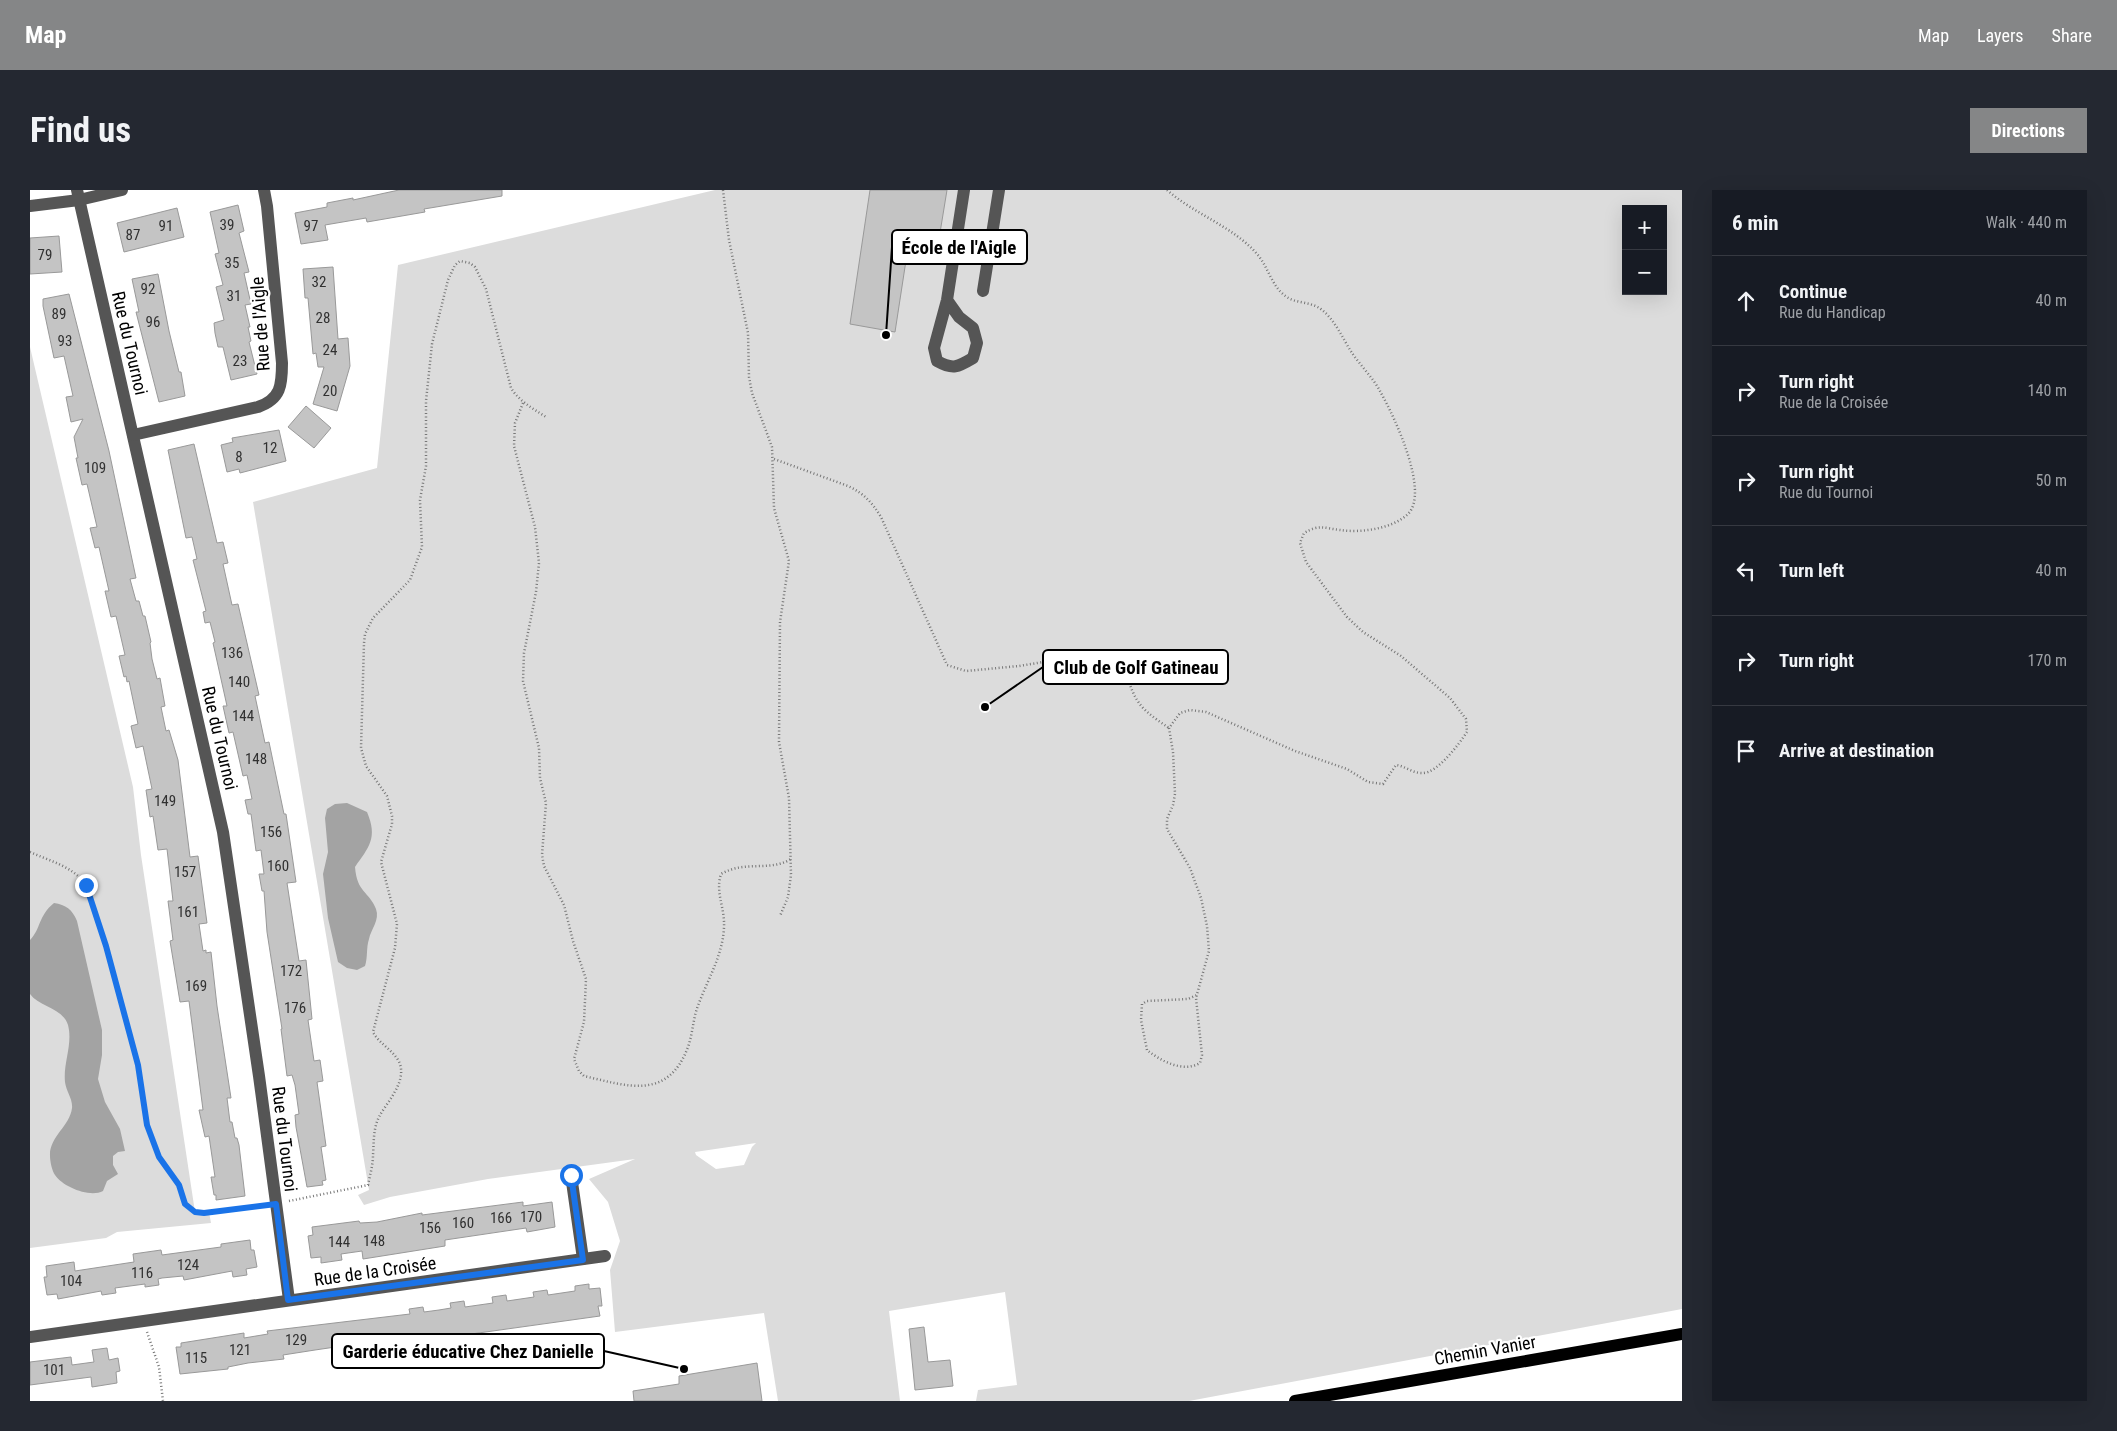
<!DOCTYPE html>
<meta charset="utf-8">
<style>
body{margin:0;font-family:"Roboto Condensed",sans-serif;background:#242831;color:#f1f3f6}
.controls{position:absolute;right:15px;top:15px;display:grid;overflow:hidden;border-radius:0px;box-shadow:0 5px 20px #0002}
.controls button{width:45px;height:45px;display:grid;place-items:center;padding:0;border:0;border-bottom:1px solid #363941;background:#171b24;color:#f1f3f6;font:25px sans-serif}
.stop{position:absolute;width:15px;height:15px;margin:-11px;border:4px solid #1a73e8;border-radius:50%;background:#fff}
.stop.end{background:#1a73e8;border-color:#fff;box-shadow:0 1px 5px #0008}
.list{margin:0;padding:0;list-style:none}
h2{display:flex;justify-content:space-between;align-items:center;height:65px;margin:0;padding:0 20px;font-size:21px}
h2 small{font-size:16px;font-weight:400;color:#9ea1a6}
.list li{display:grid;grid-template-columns:32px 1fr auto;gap:15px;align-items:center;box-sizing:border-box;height:90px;padding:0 20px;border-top:1px solid #363941}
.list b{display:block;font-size:19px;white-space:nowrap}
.list p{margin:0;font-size:16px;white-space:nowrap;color:#9ea1a6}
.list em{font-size:16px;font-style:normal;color:#9ea1a6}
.icon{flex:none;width:28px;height:28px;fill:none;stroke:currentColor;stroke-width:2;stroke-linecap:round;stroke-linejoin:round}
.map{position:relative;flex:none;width:1652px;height:1211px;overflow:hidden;border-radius:0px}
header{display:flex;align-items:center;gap:30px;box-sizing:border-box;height:70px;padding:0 25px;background:#858687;color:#fff}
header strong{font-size:24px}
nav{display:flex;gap:28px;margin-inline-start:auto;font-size:18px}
.intro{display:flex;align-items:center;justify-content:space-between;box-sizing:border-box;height:120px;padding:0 30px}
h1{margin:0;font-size:35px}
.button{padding:12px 22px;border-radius:0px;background:#858687;color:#fff;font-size:18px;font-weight:700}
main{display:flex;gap:30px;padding:0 30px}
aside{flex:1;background:#171b24;border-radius:0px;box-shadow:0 5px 20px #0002}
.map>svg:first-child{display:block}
</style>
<header>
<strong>Map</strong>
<nav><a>Map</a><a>Layers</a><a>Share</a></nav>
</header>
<div class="intro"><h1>Find us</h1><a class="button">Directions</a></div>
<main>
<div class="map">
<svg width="1652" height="1211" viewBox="0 0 1652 1211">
<rect width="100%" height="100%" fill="#fff"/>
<g fill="#dcdcdc" fill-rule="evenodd">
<path d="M 685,0 L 1652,0 L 1652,1119 L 1159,1211 L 946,1211 L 948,1200 L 987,1195 L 975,1102 L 859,1121 L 870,1211 L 748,1211 L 734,1123 L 585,1142 L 580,1080 L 590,1051 L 578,1012 L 559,989 L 605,969 L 458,989 L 360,1007 L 334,1015 L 328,1005 L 339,1000 L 223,312 L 347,278 L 368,75 ZM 1596,19 L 1633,19 L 1633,101 L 1596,101 ZM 726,953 L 722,957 L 714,975 L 686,979 L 666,965 L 665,962 Z"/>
<path d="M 0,157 L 103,597 L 111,665 L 165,1022 L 179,1022 L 181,1033 L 87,1042 L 76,1048 L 0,1058 Z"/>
</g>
<g fill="#a3a3a3">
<path d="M 317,613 L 337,622 C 348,648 339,657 325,677 C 327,703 339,701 346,719 C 350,730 341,739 339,749 C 336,758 338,767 335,776 L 327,780 L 317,778 L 308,772 L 298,728 L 293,684 L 298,662 L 295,628 L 297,619 L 305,614 Z"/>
<path d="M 24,713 C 36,715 42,719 47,731 L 72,840 L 72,865 L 68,889 L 75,912 L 90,939 L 95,961 L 88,962 L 83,966 L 83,975 L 88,984 L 77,991 L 73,1001 C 60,1008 33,997 25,985 C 22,981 20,971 20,966 C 19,947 40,936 42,918 C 43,909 36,901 35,892 C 33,873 43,854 38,835 C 33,818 9,817 0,804 L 0,750 C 11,739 8,726 24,713 Z"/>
</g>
<g fill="#c4c4c4" stroke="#999">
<path d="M 369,0 L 472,0 L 472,6 L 394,19 L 395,22 L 337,32 L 336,28 L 295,35 L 298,50 L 271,54 L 265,23 L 297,17 L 297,13 L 323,8 L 323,10 Z"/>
<path d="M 840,0 L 917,0 L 908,55 L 879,51 L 865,142 L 820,134 Z"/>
<path d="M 208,15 L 214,41 L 209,43 L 219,82 L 214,83 L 221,114 L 215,115 L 220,137 L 218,137 L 221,151 L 219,152 L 227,184 L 201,190 L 193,157 L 188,157 L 185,143 L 184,133 L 194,130 L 186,97 L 193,95 L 185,64 L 189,63 L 180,22 Z"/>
<path d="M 147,18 L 154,47 L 94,62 L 87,33 Z"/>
<path d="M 29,46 L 32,82 L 0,84 L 0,48 Z"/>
<path d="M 303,77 L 308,149 L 318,148 L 320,176 L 307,221 L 283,214 L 294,177 L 288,177 L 286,163 L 283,164 L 278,108 L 275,108 L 273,79 Z"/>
<path d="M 128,84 L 139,141 L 149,182 L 151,182 L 155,206 L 129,212 L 106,122 L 109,122 L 102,89 Z"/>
<path d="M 39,104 L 79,261 L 106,388 L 100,389 L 106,411 L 109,411 L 113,426 L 115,426 L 121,452 L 120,453 L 122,469 L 127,489 L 130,488 L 135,516 L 131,517 L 136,541 L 139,540 L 148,570 L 160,667 L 168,666 L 177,733 L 169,734 L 173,761 L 176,760 L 176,763 L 181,762 L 187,816 L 201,908 L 197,908 L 200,932 L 202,932 L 205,948 L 207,948 L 209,955 L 215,1006 L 186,1010 L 186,1005 L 184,1005 L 181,987 L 185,987 L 179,946 L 175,947 L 169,920 L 173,920 L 159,811 L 150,812 L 140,751 L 143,750 L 138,711 L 143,711 L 137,659 L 128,660 L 123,626 L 120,627 L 116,600 L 122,599 L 113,556 L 106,558 L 101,536 L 108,534 L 99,491 L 97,492 L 96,486 L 94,487 L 89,466 L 95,465 L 86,426 L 81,427 L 75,401 L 79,401 L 69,357 L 65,358 L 60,338 L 67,337 L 57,294 L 52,295 L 46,268 L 48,268 L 44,247 L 53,229 L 41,232 L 36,207 L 43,206 L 34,166 L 24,168 L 13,116 L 13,109 Z"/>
<path d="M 276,216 L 301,238 L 284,258 L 258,237 Z"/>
<path d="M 249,240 L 256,271 L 210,283 L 209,279 L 197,282 L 191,255 L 203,252 L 202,248 Z"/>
<path d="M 164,254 L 187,353 L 193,352 L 198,373 L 193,374 L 202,415 L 208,414 L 229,505 L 225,506 L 235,553 L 239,552 L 254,624 L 256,624 L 266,692 L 257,693 L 269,771 L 276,770 L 282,829 L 278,830 L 284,871 L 290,870 L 293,891 L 287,892 L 296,956 L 291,957 L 296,990 L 292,991 L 293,995 L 277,997 L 266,937 L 265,925 L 269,924 L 265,895 L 262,885 L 257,886 L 251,839 L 252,839 L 237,742 L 234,701 L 232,701 L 229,684 L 234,684 L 231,660 L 226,661 L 221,624 L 218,624 L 215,610 L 222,609 L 217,585 L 213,586 L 203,542 L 199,543 L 193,516 L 197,516 L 183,453 L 185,452 L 180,432 L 175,433 L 173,422 L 176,421 L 163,370 L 167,369 L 162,347 L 156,348 L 138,260 Z"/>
<path d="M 493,1012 L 493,1016 L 522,1012 L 525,1037 L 497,1042 L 496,1038 L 415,1050 L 415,1056 L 333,1069 L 332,1061 L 311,1064 L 312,1070 L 291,1073 L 291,1067 L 281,1068 L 278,1046 L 283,1045 L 282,1037 L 329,1031 L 330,1033 L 347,1032 L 392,1023 L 392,1025 Z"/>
<path d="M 220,1050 L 221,1060 L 224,1060 L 227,1077 L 216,1079 L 217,1085 L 203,1087 L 202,1081 L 154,1090 L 153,1086 L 132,1088 L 128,1089 L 129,1095 L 115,1097 L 115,1094 L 85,1098 L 86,1103 L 72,1105 L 71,1101 L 28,1109 L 27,1104 L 17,1105 L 14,1087 L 17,1087 L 16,1076 L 44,1072 L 45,1081 L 104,1072 L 103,1064 L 131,1060 L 132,1065 L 191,1057 L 191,1054 Z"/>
<path d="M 559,1094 L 559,1099 L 570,1098 L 572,1116 L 568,1116 L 570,1126 L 377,1153 L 377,1150 L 319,1159 L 319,1155 L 285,1160 L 253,1165 L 254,1169 L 218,1173 L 198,1177 L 198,1179 L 150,1184 L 146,1157 L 151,1157 L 151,1153 L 214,1143 L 214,1148 L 238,1144 L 237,1141 L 380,1124 L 379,1119 L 393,1117 L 394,1122 L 409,1120 L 421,1118 L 420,1113 L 434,1111 L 435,1117 L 463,1113 L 462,1107 L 476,1105 L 477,1111 L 504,1107 L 503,1102 L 517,1100 L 518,1105 L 545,1101 L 545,1096 Z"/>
<path d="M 894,1137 L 898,1172 L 920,1170 L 923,1196 L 885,1200 L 879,1139 Z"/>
<path d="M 77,1158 L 79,1170 L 88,1168 L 90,1181 L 86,1182 L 87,1193 L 62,1197 L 61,1187 L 0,1195 L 0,1172 L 41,1167 L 42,1175 L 64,1172 L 62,1160 Z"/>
<path d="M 727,1173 L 732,1211 L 604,1211 L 603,1201 L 649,1194 L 649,1186 Z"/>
</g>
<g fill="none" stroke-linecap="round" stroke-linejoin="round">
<g stroke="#777" stroke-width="2.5" stroke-dasharray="1 2.5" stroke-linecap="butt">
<path d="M 693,0 L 699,50 L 718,143 L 719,187 L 722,203 L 742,257 L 744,318 L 759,371 L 750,432 L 749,552 L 759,608 L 761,685 L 758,707 L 750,726"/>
<path d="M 1137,0 C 1164,24 1204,37 1227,64 C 1238,76 1242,98 1257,107 C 1267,114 1281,111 1292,120 C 1305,130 1313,149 1322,163 C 1331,176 1344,189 1351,203 C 1364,226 1400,302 1378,324 C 1362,339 1331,343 1310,340 C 1293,338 1290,334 1274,343 L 1270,353 L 1276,372 L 1317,427 L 1333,442 L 1371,466 L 1420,508 L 1436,529 L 1437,542 C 1429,554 1407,584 1392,583 C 1382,583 1375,576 1366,575 L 1353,594 L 1338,592 L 1317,579 L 1265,561 L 1176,522 L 1160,520 L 1150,523 L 1139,538 L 1143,562 L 1145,604 L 1143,615 L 1137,629 L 1137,639 L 1160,678 L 1171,708 L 1177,736 L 1179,761 L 1166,808 L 1172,865 L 1170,873 C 1153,883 1131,871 1117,860 L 1111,830 L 1112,814 L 1117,811 L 1158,809 L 1167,805"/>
<path d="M 493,213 L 485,233 L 484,256 L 505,337 L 509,373 L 506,402 L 494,463 L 493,491 L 509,558 L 510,588 L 516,613 L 512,665 L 514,676 L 534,715 L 543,751 L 556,789 L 554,832 L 544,869 L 549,881 L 554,886 C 597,896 638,911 658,857 C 663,843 663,827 669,813 C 679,787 693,764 694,737 C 695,717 685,703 691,684 C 715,670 740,682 761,669"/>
<path d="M 744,269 L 818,296 C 833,303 842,312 851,327 L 917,475 L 936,481 L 989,476 L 1068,463 C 1100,467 1094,492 1109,513 C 1116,523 1129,531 1139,538"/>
<path d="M 0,662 C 20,671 44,677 56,695 L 76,756 L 108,875 L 117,935 L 129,967 L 149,995 L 155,1014 L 165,1022 L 173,1023 L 234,1015"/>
<path d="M 259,1011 L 338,995 C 340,985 343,975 343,965 C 344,952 343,939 349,927 C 357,912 376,893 370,874 C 365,861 349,854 343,842 L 365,758 L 367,734 L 351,672 L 362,634 L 362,626 L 357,606 L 336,576 L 331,558 L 334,453 L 335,444 L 343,428 L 380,390 L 392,357 L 390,310 L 396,276 L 396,211 L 402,154 L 418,90 L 425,75 L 430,71 L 440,73 L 445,77 L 456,99 L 481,198 C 489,211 502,218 516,227"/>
<path d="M 117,1142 L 129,1177 L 133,1211"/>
</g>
<g stroke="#555" stroke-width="12">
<path d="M 47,0 L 193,642 L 229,886 L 259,1110"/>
<path d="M 0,16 L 49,10 L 92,0"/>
<path d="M 953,101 L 969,0"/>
<path d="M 917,110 L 929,127 L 943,138 L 947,153 L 943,168 C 928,177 923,180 907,171 L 904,158 L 917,110 L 934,0"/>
<path d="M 103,245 L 228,217 C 251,209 252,195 252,173 L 237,16 L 234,0"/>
<path d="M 541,985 L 553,1069"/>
<path d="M 0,1147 L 575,1066"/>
</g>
<path stroke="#000" stroke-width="12" d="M 1265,1211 L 1652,1144"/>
</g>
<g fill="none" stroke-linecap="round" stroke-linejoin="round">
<path stroke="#1a73e8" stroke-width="6" d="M 56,695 L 76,756 L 108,875 L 117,935 L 129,967 L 149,995 L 155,1014 L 165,1022 L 174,1023 L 246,1014 L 258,1110 L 553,1070 L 541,985"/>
</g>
<g text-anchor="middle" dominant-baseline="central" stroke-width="4.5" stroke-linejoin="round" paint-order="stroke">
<g font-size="15" fill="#313131">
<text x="197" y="35">39</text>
<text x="136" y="36">91</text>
<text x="281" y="36">97</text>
<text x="103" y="45">87</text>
<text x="15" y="65">79</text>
<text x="202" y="73">35</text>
<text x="289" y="92">32</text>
<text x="118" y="99">92</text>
<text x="204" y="106">31</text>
<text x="29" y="124">89</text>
<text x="293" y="128">28</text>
<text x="123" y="132">96</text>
<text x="35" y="151">93</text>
<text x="300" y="160">24</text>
<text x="210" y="171">23</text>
<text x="300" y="201">20</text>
<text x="240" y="258">12</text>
<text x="209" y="267">8</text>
<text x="65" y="278">109</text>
<text x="202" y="463">136</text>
<text x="209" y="492">140</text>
<text x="213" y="526">144</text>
<text x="226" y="569">148</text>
<text x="135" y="611">149</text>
<text x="241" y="642">156</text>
<text x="248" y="676">160</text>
<text x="155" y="682">157</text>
<text x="158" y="722">161</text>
<text x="261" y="781">172</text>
<text x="166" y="796">169</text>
<text x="265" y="818">176</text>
<text x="501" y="1027">170</text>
<text x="471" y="1028">166</text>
<text x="433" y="1033">160</text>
<text x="400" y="1038">156</text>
<text x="344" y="1051">148</text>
<text x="309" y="1052">144</text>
<text x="158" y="1075">124</text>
<text x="112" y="1083">116</text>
<text x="41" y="1091">104</text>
<text x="266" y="1150">129</text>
<text x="210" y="1160">121</text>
<text x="166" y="1168">115</text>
<text x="24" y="1180">101</text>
</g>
<g font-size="18" fill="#000" stroke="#fff">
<text transform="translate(230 134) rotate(-94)">Rue de l'Aigle</text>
<text transform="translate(100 153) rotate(77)">Rue du Tournoi</text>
<text transform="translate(190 548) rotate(77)">Rue du Tournoi</text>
<text transform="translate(255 949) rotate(83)">Rue du Tournoi</text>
<text transform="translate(345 1081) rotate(-8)">Rue de la Croisée</text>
<text transform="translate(1455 1160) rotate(-10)">Chemin Vanier</text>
</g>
</g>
<path fill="none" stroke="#000" stroke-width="2" d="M856 145L862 57M955 517L1013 477M654 1179L574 1161"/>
<g fill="#000" stroke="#fff" stroke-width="2">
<circle cx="856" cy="145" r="5"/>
<circle cx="955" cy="517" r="5"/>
<circle cx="654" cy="1179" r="5"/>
</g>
<g fill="#fff" stroke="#000" stroke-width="2">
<rect x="862" y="40" width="135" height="34" rx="5"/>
<rect x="1013" y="460" width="185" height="34" rx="5"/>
<rect x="302" y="1144" width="272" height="34" rx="5"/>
</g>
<g font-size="19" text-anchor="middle" font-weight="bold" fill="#000">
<text x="929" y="64">École de l'Aigle</text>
<text x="1106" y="484">Club de Golf Gatineau</text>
<text x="438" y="1168">Garderie éducative Chez Danielle</text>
</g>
</svg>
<div class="controls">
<button>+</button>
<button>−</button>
</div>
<div class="stop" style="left:541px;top:985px"></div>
<div class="stop end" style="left:56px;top:695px"></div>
</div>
<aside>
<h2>6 min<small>Walk · 440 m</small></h2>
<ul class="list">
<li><svg class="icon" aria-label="ahead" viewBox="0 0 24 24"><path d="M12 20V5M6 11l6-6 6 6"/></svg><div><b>Continue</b><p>Rue du Handicap</p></div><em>40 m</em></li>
<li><svg class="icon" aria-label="right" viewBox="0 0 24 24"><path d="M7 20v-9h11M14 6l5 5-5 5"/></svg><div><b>Turn right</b><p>Rue de la Croisée</p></div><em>140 m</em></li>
<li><svg class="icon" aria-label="right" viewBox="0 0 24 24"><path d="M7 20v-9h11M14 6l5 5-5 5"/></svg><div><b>Turn right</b><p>Rue du Tournoi</p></div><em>50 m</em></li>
<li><svg class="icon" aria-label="left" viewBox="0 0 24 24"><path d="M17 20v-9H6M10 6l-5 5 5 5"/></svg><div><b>Turn left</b></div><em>40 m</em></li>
<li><svg class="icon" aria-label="right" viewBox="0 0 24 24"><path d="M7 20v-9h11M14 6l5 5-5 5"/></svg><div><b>Turn right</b></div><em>170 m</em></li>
<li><svg class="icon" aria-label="arrive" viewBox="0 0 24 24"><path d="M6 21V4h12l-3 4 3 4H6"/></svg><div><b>Arrive at destination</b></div></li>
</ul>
</aside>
</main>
